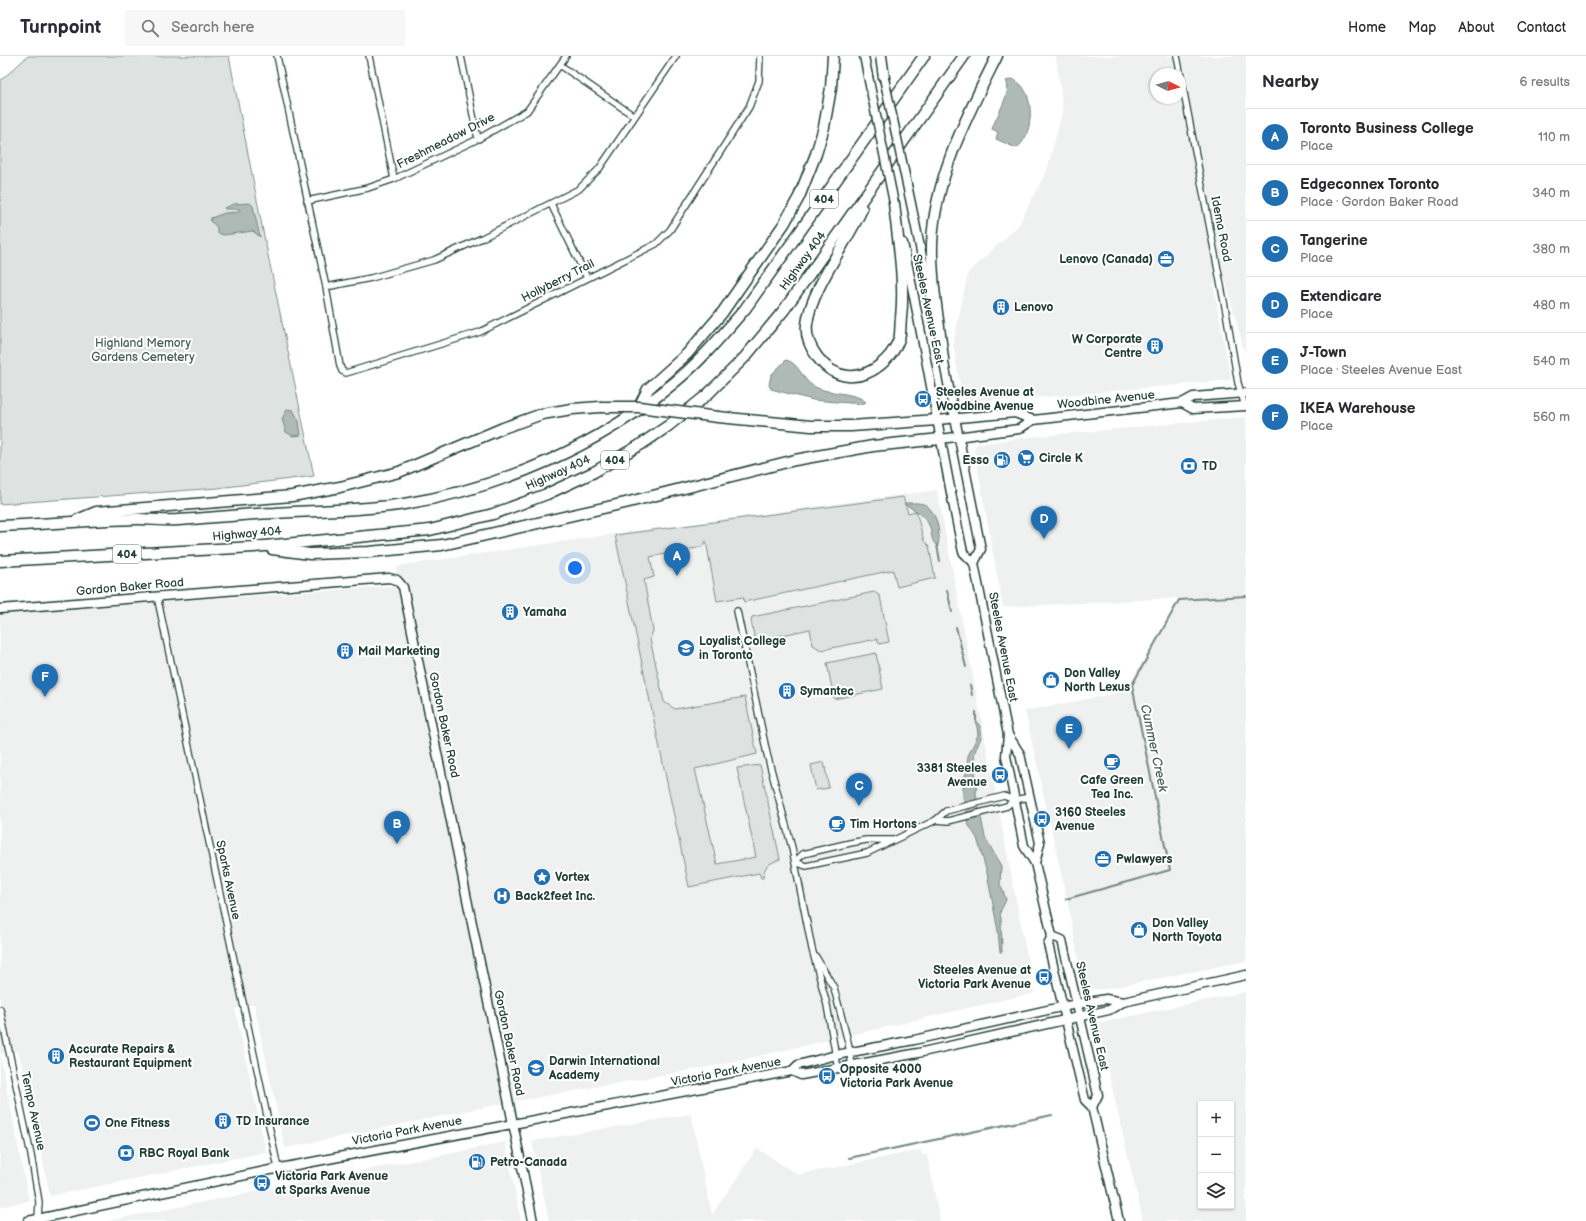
<!DOCTYPE html>
<meta charset="utf-8">
<style>
body{margin:0;font-family:"Balsamiq Sans",sans-serif;background:#f7f7f7;color:#2b2b33}
.controls{position:absolute;right:12px;bottom:12px;display:grid;overflow:hidden;border-radius:0px;box-shadow:0 1px 3px #0004}
.controls button{width:36px;height:36px;display:grid;place-items:center;padding:0;border:0;border-bottom:1px solid #e1e1e2;background:#fff;color:#2b2b33;font:20px sans-serif}
.compass{position:absolute;left:1150px;top:12px;width:36px;height:36px;border-radius:50%;background:#fff;box-shadow:0 1px 3px #0004;rotate:96deg}
.you{position:absolute;left:575px;top:512px;width:14px;height:14px;margin:-10px;border:3px solid #fff;border-radius:50%;background:#1a73e8;box-shadow:0 0 0 6px #1a73e833}
.badge{display:grid;place-items:center;width:26px;height:26px;border-radius:50%;background:#1f6fb2;color:#fff;font-size:13px;font-weight:700}
.pin{position:absolute;translate:-50% -33px;filter:drop-shadow(0 1px 2px #0008)}
.pin::after{content:'';position:absolute;top:21px;width:14px;height:12px;background:inherit;clip-path:polygon(0 0,100% 0,50% 100%)}
.list{margin:0;padding:0;list-style:none}
h2{display:flex;justify-content:space-between;align-items:center;height:52px;margin:0;padding:0 16px;font-size:17px}
h2 small{font-size:13px;font-weight:400;color:#7c7c81}
.list li{display:grid;grid-template-columns:26px 1fr auto;gap:12px;align-items:center;box-sizing:border-box;height:56px;padding:0 16px;border-top:1px solid #e1e1e2}
.list b{display:block;font-size:15px;white-space:nowrap}
.list p{margin:0;font-size:13px;white-space:nowrap;color:#7c7c81}
.list em{font-size:13px;font-style:normal;color:#7c7c81}
.icon{flex:none;width:22px;height:22px;fill:none;stroke:currentColor;stroke-width:2;stroke-linecap:round;stroke-linejoin:round}
.map{position:relative;flex:none;width:1246px;height:1165px;overflow:hidden}
header{display:flex;align-items:center;gap:24px;box-sizing:border-box;height:56px;padding:0 20px;background:#fff;border-bottom:1px solid #e1e1e2}
header strong{font-size:19px}
nav{display:flex;gap:22px;margin-inline-start:auto;font-size:14px}
.search{width:280px;height:36px;background:#f7f7f7;display:flex;align-items:center;gap:10px;box-sizing:border-box;padding:0 14px;border-radius:0px;color:#7c7c81;font-size:15px}
main{display:flex}
aside{flex:1;background:#fff}
.map>svg:first-child{display:block}
</style>
<header>
<strong>Turnpoint</strong>
<div class="search"><svg class="icon" aria-label="search" viewBox="0 0 24 24"><circle cx="10" cy="10" r="6"/><path d="M15 15l6 6"/></svg>Search here</div>
<nav><a>Home</a><a>Map</a><a>About</a><a>Contact</a></nav>
</header>
<main>
<div class="map">
<svg width="1246" height="1165" viewBox="0 0 1246 1165">
<rect width="100%" height="100%" fill="#fff"/>
<filter id="ink" filterUnits="userSpaceOnUse"><feTurbulence type="fractalNoise" baseFrequency=".025" numOctaves="2"/><feDisplacementMap in="SourceGraphic" scale="8" xChannelSelector="R" yChannelSelector="G"/><feConvolveMatrix kernelMatrix="1 2 1 2 8 2 1 2 1" color-interpolation-filters="sRGB"/></filter>
<g filter="url(#ink)">
<g fill="#eef1f0" fill-rule="evenodd">
<path d="M 1056,0 L 1246,0 L 1246,303 L 1226,225 L 1213,227 L 1231,324 L 1035,342 L 963,345 L 953,288 L 968,217 L 1018,170 L 1047,114 L 1063,54 ZM 1156,18 L 1180,18 L 1180,42 L 1156,42 Z"/>
<path d="M 1246,361 L 1246,905 L 1105,933 L 1084,933 L 1067,843 L 1025,655 L 1134,634 L 1132,624 L 1180,542 L 1003,551 L 974,393 L 977,388 L 1031,381 Z"/>
<path d="M 937,434 L 1034,937 L 724,1008 L 500,1048 L 285,1092 L 254,948 L 235,953 L 266,1096 L 50,1140 L 29,1035 L 18,995 L 0,998 L 29,1145 L 0,1151 L 0,558 L 392,530 L 398,510 L 614,478 Z"/>
<path d="M 1246,936 L 1246,1165 L 1143,1165 L 1097,967 ZM 1201,1048 L 1231,1048 L 1231,1150 L 1201,1150 Z"/>
<path d="M 691,1058 L 712,1159 L 757,1092 L 798,1119 L 921,1094 L 922,1099 L 927,1099 L 940,1165 L 549,1165 L 532,1085 Z"/>
<path d="M 505,1086 L 521,1165 L 107,1165 L 448,1098 Z"/>
</g>
<g fill="#dee3e2" stroke="#7e908b">
<path d="M 28,0 L 229,0 L 264,180 L 314,420 L 218,432 L 0,448 L 0,25 Z"/>
<path d="M 903,441 L 908,457 L 916,455 L 924,485 L 929,490 L 935,522 L 897,531 L 893,514 L 744,546 L 743,541 L 717,545 L 706,485 L 702,491 L 650,501 L 654,521 L 644,524 L 653,575 L 650,583 L 664,646 L 675,653 L 745,641 L 757,698 L 695,713 L 717,808 L 756,801 L 737,712 L 760,709 L 780,803 C 769,808 764,809 763,822 L 761,822 L 759,817 L 689,831 L 615,479 Z"/>
<path d="M 874,536 L 880,540 L 889,586 L 879,588 L 877,583 L 821,594 L 813,589 L 810,573 L 755,585 L 751,564 L 752,561 Z"/>
<path d="M 876,597 L 883,633 L 834,643 L 827,607 Z"/>
<path d="M 824,706 L 829,732 L 816,734 L 811,709 Z"/>
</g>
<g fill="#afbab7" stroke="#758883">
<path d="M 1013,23 C 1016,25 1019,27 1021,29 C 1035,43 1033,82 1016,92 L 996,83 L 998,76 L 992,73 C 995,62 1013,35 1006,25 Z"/>
<path d="M 250,147 L 253,150 L 260,181 L 253,175 L 224,179 L 217,177 L 217,171 L 210,165 L 211,162 L 225,157 L 239,156 L 240,153 L 225,153 L 224,152 L 234,148 Z"/>
<path d="M 786,304 C 800,307 801,324 815,331 C 828,338 856,336 866,346 L 862,348 L 813,344 L 771,333 L 769,329 L 771,319 Z"/>
<path d="M 287,353 L 293,354 L 299,365 L 301,379 L 293,380 L 286,376 L 282,363 Z"/>
<path d="M 905,447 C 912,447 922,446 927,450 C 937,457 941,478 938,489 L 936,489 C 932,485 932,481 931,475 C 928,461 916,454 904,448 Z"/>
<path d="M 976,664 C 988,681 977,684 974,700 L 976,704 C 973,717 978,725 976,738 L 985,781 L 1001,810 L 1000,828 L 1006,843 C 1004,851 998,854 1001,862 L 1002,896 L 1000,896 L 998,875 L 987,817 L 977,782 L 968,768 L 963,741 L 963,722 L 966,718 L 968,700 L 978,679 Z"/>
</g>
<g fill="none" stroke-linecap="round" stroke-linejoin="round">
<g stroke="#758883" stroke-width="2">
<path d="M 937,489 L 940,505"/>
<path d="M 947,534 L 952,556"/>
<path d="M 956,571 L 966,611"/>
<path d="M 970,629 L 972,639"/>
<path d="M 976,656 L 976,664"/>
<path d="M 1066,843 L 1170,814 L 1132,629 L 1179,544 L 1246,540"/>
<path d="M 849,1102 L 1052,1059"/>
</g>
<defs>
<g id="street">
<path d="M 277,0 L 326,231 L 340,310 L 342,315 L 346,317 L 480,276 L 656,188 L 670,174 L 749,51 L 759,25 L 760,0"/>
<path d="M 369,0 L 394,123"/>
<path d="M 461,0 L 478,83"/>
<path d="M 1177,0 L 1226,256 L 1238,327 L 1245,350"/>
<path d="M 560,9 L 634,60"/>
<path d="M 307,145 L 368,132 L 394,123 L 478,83 L 527,55 L 566,0"/>
<path d="M 551,148 L 587,222"/>
<path d="M 326,231 L 371,222 L 434,204 L 482,182 L 579,133 L 599,113 L 676,0"/>
<path d="M 157,540 L 278,1112"/>
<path d="M 737,555 L 767,698 L 792,792 L 812,893 L 827,949 L 838,1013"/>
<path d="M 936,764 L 948,765 L 1007,750 L 1014,744 L 1030,741"/>
<path d="M 894,784 L 866,784 L 850,787 L 803,798 L 795,806 L 806,810 L 867,797 L 936,764 L 946,755 L 1004,740 L 1014,744"/>
<path d="M 816,901 L 834,932 L 848,986 L 852,1009"/>
<path d="M 0,953 L 31,1099 L 39,1146 L 38,1163"/>
</g>
<g id="secondary">
<path d="M 864,0 L 868,20"/>
<path d="M 909,138 L 932,249"/>
<path d="M 903,187 C 925,289 941,393 963,496 L 974,507 L 1008,679 L 1006,700 L 1024,790 L 1035,807 L 1052,880 L 1048,888 L 1085,1044 L 1092,1051 L 1119,1165"/>
<path d="M 942,297 L 981,493 L 974,507"/>
<path d="M 1182,347 L 1193,353 L 1246,350"/>
<path d="M 937,364 L 1015,357 L 1033,364 L 1182,347 L 1193,341 L 1246,337"/>
<path d="M 940,383 L 1019,373 L 1033,364"/>
<path d="M 0,553 L 389,522 L 397,524 L 403,531 L 533,1165"/>
<path d="M 1008,679 L 1020,698 L 1040,787 L 1035,807"/>
<path d="M 1052,880 L 1062,884 L 1098,1039 L 1092,1051"/>
<path d="M 792,1015 L 798,1009 L 836,999 L 914,984 L 1061,951 L 1106,943 L 1123,946"/>
<path d="M 28,1165 L 270,1114 L 792,1015 L 801,1019 L 918,997 L 1109,954 L 1123,946 L 1246,919"/>
</g>
<g id="highway">
<path d="M 881,0 L 884,22"/>
<path d="M 862,153 C 847,187 811,233 807,268 C 804,290 825,318 848,320 C 870,322 892,303 899,283 C 901,277 900,269 901,262 C 905,224 898,186 894,147"/>
<path d="M 943,303 C 939,265 931,227 932,188 C 934,122 968,58 997,0"/>
<path d="M 639,351 L 648,333 L 687,298 L 722,257 L 784,168 L 799,141 L 816,98 L 824,71 L 831,32 L 833,0"/>
<path d="M 718,361 L 811,370 L 851,370 L 937,364"/>
<path d="M 77,464 L 96,456 L 292,440 L 340,431 L 399,416 L 503,372 L 542,358 L 572,353 L 600,351"/>
<path d="M 0,470 C 46,468 92,464 138,463 C 151,463 165,465 178,464 C 211,462 243,458 275,457 C 318,454 362,455 404,448 C 502,432 599,390 675,326 C 701,305 723,278 745,253 L 924,0"/>
<path d="M 272,493 L 310,498 L 369,496 L 442,489 L 625,447 L 795,404 L 873,390 L 940,383"/>
<path d="M 0,505 L 254,491 L 430,474 L 493,458 L 547,438 L 594,416 L 640,389 L 668,370 L 707,339 L 745,301 L 784,254 L 964,0"/>
</g>
</defs>
<use href="#street" stroke="#1f3d34" stroke-width="8"/>
<use href="#secondary" stroke="#1f3d34" stroke-width="11"/>
<use href="#highway" stroke="#1f3d34" stroke-width="13"/>
<use href="#street" stroke="#fff" stroke-width="5.5"/>
<use href="#secondary" stroke="#fff" stroke-width="8"/>
<use href="#highway" stroke="#fff" stroke-width="10"/>
<defs>
<g id="secondary-bridge">
<path d="M 868,20 L 894,147"/>
<path d="M 884,22 L 909,138"/>
</g>
<path id="highway-bridge" d="M 600,351 L 639,351 L 718,361"/>
</defs>
<use href="#secondary-bridge" stroke="#1f3d34" stroke-width="11" stroke-linecap="butt"/>
<use href="#highway-bridge" stroke="#1f3d34" stroke-width="13" stroke-linecap="butt"/>
<use href="#secondary-bridge" stroke="#fff" stroke-width="8"/>
<use href="#highway-bridge" stroke="#fff" stroke-width="10"/>
</g>
</g>
<defs>
<symbol id="office-disc" viewBox="-11 -11 22 22"><circle r="9.5" fill="#1f6fb2" stroke="#fff"/><path d="M-6-3h4V-5.5h4V-3h4V5H-6ZM-1-4.5V-3h2v-1.5ZM-6 0V1H6V0Z" fill="#fff"/></symbol>
<symbol id="building-disc" viewBox="-11 -11 22 22"><circle r="9.5" fill="#1f6fb2" stroke="#fff"/><path d="M-4-6H4V6H1V3H-1V6H-4ZM-2.5-4.3h1.7v1.8h-1.7ZM.8-4.3h1.7v1.8H.8ZM-2.5-1h1.7V.8h-1.7ZM.8-1h1.7V.8H.8Z" fill="#fff"/></symbol>
<symbol id="bus-disc" viewBox="-11 -11 22 22"><circle r="9.5" fill="#1f6fb2" stroke="#fff"/><path d="M-5-6H5V4H4V6H2V4H-2V6H-4V4H-5ZM-3.5-4V0h7V-4ZM-3.5 1.2v1.5H-2V1.2ZM2 1.2v1.5H3.5V1.2Z" fill="#fff"/></symbol>
<symbol id="supermarket-disc" viewBox="-11 -11 22 22"><circle r="9.5" fill="#1f6fb2" stroke="#fff"/><path d="M-6-5.5h2.5l.6 2H6L4.5 2H-2.5L-4.4-4H-6ZM-1.5 3.2a1.3 1.3 0 1 0 .1 0ZM3 3.2a1.3 1.3 0 1 0 .1 0Z" fill="#fff"/></symbol>
<symbol id="fuel-disc" viewBox="-11 -11 22 22"><circle r="9.5" fill="#1f6fb2" stroke="#fff"/><path d="M-5.5-6h7V0h2V4h1.3V-2.5L3-4.5l.8-.8L6-3V5H2.5V1h-1V6h-7ZM-4.2-4.7v3.2H.2V-4.7Z" fill="#fff"/></symbol>
<symbol id="bank-disc" viewBox="-11 -11 22 22"><circle r="9.5" fill="#1f6fb2" stroke="#fff"/><path d="M-6-4H6V4H-6ZM0-2.3a2.3 2.3 0 1 0 0 4.6a2.3 2.3 0 1 0 0-4.6Z" fill="#fff"/></symbol>
<symbol id="university-disc" viewBox="-11 -11 22 22"><circle r="9.5" fill="#1f6fb2" stroke="#fff"/><path d="M0-5L7-2L0 1L-7-2ZM-4 1L0 2.5L4 1V4Q0 6-4 4Z" fill="#fff"/></symbol>
<symbol id="shop-disc" viewBox="-11 -11 22 22"><circle r="9.5" fill="#1f6fb2" stroke="#fff"/><path d="M-5-2.5h2.3a2.7 3.5 0 0 1 5.4 0H5L5.5 6h-11ZM-1.5-2.5h3a1.5 2.3 0 0 0-3 0Z" fill="#fff"/></symbol>
<symbol id="cafe-disc" viewBox="-11 -11 22 22"><circle r="9.5" fill="#1f6fb2" stroke="#fff"/><path d="M-5.5-4.5H6V0H3Q3 3.5 0 3.5H-2.5Q-5.5 3.5-5.5 0ZM3-3.2v2h1.7v-2ZM-6 4.5H4V6H-6Z" fill="#fff"/></symbol>
<symbol id="sight-disc" viewBox="-11 -11 22 22"><circle r="9.5" fill="#1f6fb2" stroke="#fff"/><path d="M0-6L1.8-2.2L6-1.7L2.9 1.2L3.7 5.4L0 3.3L-3.7 5.4L-2.9 1.2L-6-1.7L-1.8-2.2Z" fill="#fff"/></symbol>
<symbol id="hospital-disc" viewBox="-11 -11 22 22"><circle r="9.5" fill="#1f6fb2" stroke="#fff"/><path d="M-5-5h3v3.5h4V-5h3V5h-3V1.5h-4V5h-3Z" fill="#fff"/></symbol>
<symbol id="school-disc" viewBox="-11 -11 22 22"><circle r="9.5" fill="#1f6fb2" stroke="#fff"/><path d="M0-5L7-2L0 1L-7-2ZM-4 1L0 2.5L4 1V4Q0 6-4 4Z" fill="#fff"/></symbol>
<symbol id="stadium-disc" viewBox="-11 -11 22 22"><circle r="9.5" fill="#1f6fb2" stroke="#fff"/><path d="M0-5a6.5 5 0 1 0 0 10a6.5 5 0 1 0 0-10ZM-3.5-1.8h7v3.6h-7Z" fill="#fff"/></symbol>
</defs>
<g fill-rule="evenodd">
<use href="#office-disc" x="1156" y="193" width="20" height="20"/>
<use href="#building-disc" x="991" y="241" width="20" height="20"/>
<use href="#building-disc" x="1145" y="280" width="20" height="20"/>
<use href="#bus-disc" x="913" y="333" width="20" height="20"/>
<use href="#supermarket-disc" x="1016" y="392" width="20" height="20"/>
<use href="#fuel-disc" x="992" y="394" width="20" height="20"/>
<use href="#bank-disc" x="1179" y="400" width="20" height="20"/>
<use href="#building-disc" x="500" y="546" width="20" height="20"/>
<use href="#university-disc" x="676" y="582" width="20" height="20"/>
<use href="#building-disc" x="335" y="585" width="20" height="20"/>
<use href="#shop-disc" x="1041" y="614" width="20" height="20"/>
<use href="#building-disc" x="777" y="625" width="20" height="20"/>
<use href="#cafe-disc" x="1102" y="696" width="20" height="20"/>
<use href="#bus-disc" x="990" y="709" width="20" height="20"/>
<use href="#bus-disc" x="1032" y="753" width="20" height="20"/>
<use href="#cafe-disc" x="827" y="758" width="20" height="20"/>
<use href="#office-disc" x="1093" y="793" width="20" height="20"/>
<use href="#sight-disc" x="532" y="811" width="20" height="20"/>
<use href="#hospital-disc" x="492" y="830" width="20" height="20"/>
<use href="#shop-disc" x="1129" y="864" width="20" height="20"/>
<use href="#bus-disc" x="1034" y="911" width="20" height="20"/>
<use href="#building-disc" x="46" y="990" width="20" height="20"/>
<use href="#school-disc" x="526" y="1002" width="20" height="20"/>
<use href="#bus-disc" x="817" y="1010" width="20" height="20"/>
<use href="#building-disc" x="213" y="1055" width="20" height="20"/>
<use href="#stadium-disc" x="82" y="1057" width="20" height="20"/>
<use href="#bank-disc" x="116" y="1087" width="20" height="20"/>
<use href="#fuel-disc" x="467" y="1096" width="20" height="20"/>
<use href="#bus-disc" x="252" y="1117" width="20" height="20"/>
</g>
<g text-anchor="middle" dominant-baseline="central" stroke-width="4" stroke-linejoin="round" paint-order="stroke">
<g fill="#fff" stroke="#627771" stroke-width="1">
<rect x="810" y="134" width="28" height="18" rx="3"/>
<rect x="601" y="395" width="28" height="18" rx="3"/>
<rect x="113" y="489" width="28" height="18" rx="3"/>
</g>
<g font-size="11" font-weight="bold" fill="#1f3d34">
<text x="824" y="143">404</text>
<text x="615" y="404">404</text>
<text x="127" y="498">404</text>
</g>
<g font-size="12" fill="#1f3d34" stroke="#fff">
<text transform="translate(446 85) rotate(-27)">Freshmeadow Drive</text>
<text transform="translate(1221 173) rotate(79)">Idema Road</text>
<text transform="translate(803 205) rotate(-54)">Highway 404</text>
<text transform="translate(558 225) rotate(-27)">Hollyberry Trail</text>
<text transform="translate(928 253) rotate(78)">Steeles Avenue East</text>
<text transform="translate(1106 344) rotate(-6)">Woodbine Avenue</text>
<text transform="translate(558 417) rotate(-24)">Highway 404</text>
<text transform="translate(247 478) rotate(-5)">Highway 404</text>
<text transform="translate(130 531) rotate(-5)">Gordon Baker Road</text>
<text transform="translate(1003 591) rotate(79)">Steeles Avenue East</text>
<text transform="translate(444 669) rotate(78)">Gordon Baker Road</text>
<text transform="translate(228 824) rotate(78)">Sparks Avenue</text>
<text transform="translate(1092 960) rotate(77)">Steeles Avenue East</text>
<text transform="translate(509 987) rotate(78)">Gordon Baker Road</text>
<text transform="translate(726 1016) rotate(-11)">Victoria Park Avenue</text>
<text transform="translate(33 1055) rotate(78)">Tempo Avenue</text>
<text transform="translate(407 1075) rotate(-11)">Victoria Park Avenue</text>
</g>
<g font-size="12" font-weight="bold" fill="#1f3d34" stroke="#fff" text-anchor="start">
<text x="1153" y="203" text-anchor="end">Lenovo (Canada)</text>
<text x="1014" y="251">Lenovo</text>
<text x="1142" y="283" text-anchor="end">W Corporate<tspan x="1142" dy="14">Centre</tspan></text>
<text x="936" y="336">Steeles Avenue at<tspan x="936" dy="14">Woodbine Avenue</tspan></text>
<text x="1039" y="402">Circle K</text>
<text x="989" y="404" text-anchor="end">Esso</text>
<text x="1202" y="410">TD</text>
<text x="523" y="556">Yamaha</text>
<text x="699" y="585">Loyalist College<tspan x="699" dy="14">in Toronto</tspan></text>
<text x="358" y="595">Mail Marketing</text>
<text x="1064" y="617">Don Valley<tspan x="1064" dy="14">North Lexus</tspan></text>
<text x="800" y="635">Symantec</text>
<text x="987" y="712" text-anchor="end">3381 Steeles<tspan x="987" dy="14">Avenue</tspan></text>
<text x="1112" y="724" text-anchor="middle">Cafe Green<tspan x="1112" dy="14">Tea Inc.</tspan></text>
<text x="1055" y="756">3160 Steeles<tspan x="1055" dy="14">Avenue</tspan></text>
<text x="850" y="768">Tim Hortons</text>
<text x="1116" y="803">Pwlawyers</text>
<text x="555" y="821">Vortex</text>
<text x="515" y="840">Back2feet Inc.</text>
<text x="1152" y="867">Don Valley<tspan x="1152" dy="14">North Toyota</tspan></text>
<text x="1031" y="914" text-anchor="end">Steeles Avenue at<tspan x="1031" dy="14">Victoria Park Avenue</tspan></text>
<text x="69" y="993">Accurate Repairs &amp;<tspan x="69" dy="14">Restaurant Equipment</tspan></text>
<text x="549" y="1005">Darwin International<tspan x="549" dy="14">Academy</tspan></text>
<text x="840" y="1013">Opposite 4000<tspan x="840" dy="14">Victoria Park Avenue</tspan></text>
<text x="236" y="1065">TD Insurance</text>
<text x="105" y="1067">One Fitness</text>
<text x="139" y="1097">RBC Royal Bank</text>
<text x="490" y="1106">Petro-Canada</text>
<text x="275" y="1120">Victoria Park Avenue<tspan x="275" dy="14">at Sparks Avenue</tspan></text>
</g>
<g font-size="12" fill="#455e57" stroke="#fff">
<text x="143" y="287">Highland Memory<tspan x="143" dy="14">Gardens Cemetery</tspan></text>
</g>
<g font-size="13" font-style="italic" fill="#4a625b" stroke="#fff">
<text transform="translate(1154 692) rotate(78)">Cummer Creek</text>
</g>
</g>
</svg>
<div class="controls">
<button>+</button>
<button>−</button>
<button><svg class="icon" aria-label="layers" viewBox="0 0 24 24"><path d="M12 4l9 5-9 5-9-5zM3 14l9 5 9-5"/></svg></button>
</div>
<svg class="compass" viewBox="-18 -18 36 36"><path d="M0-13l5 13h-10z" fill="#e53935"/><path d="M0 13l5-13h-10z" fill="#7c7c81"/></svg>
<div class="you"></div>
<div class="pin badge" style="left:677px;top:520px">A</div>
<div class="pin badge" style="left:397px;top:788px">B</div>
<div class="pin badge" style="left:859px;top:750px">C</div>
<div class="pin badge" style="left:1044px;top:483px">D</div>
<div class="pin badge" style="left:1069px;top:693px">E</div>
<div class="pin badge" style="left:45px;top:641px">F</div>
</div>
<aside>
<h2>Nearby<small>6 results</small></h2>
<ul class="list">
<li><span class="badge">A</span><div><b>Toronto Business College</b><p>Place</p></div><em>110 m</em></li>
<li><span class="badge">B</span><div><b>Edgeconnex Toronto</b><p>Place · Gordon Baker Road</p></div><em>340 m</em></li>
<li><span class="badge">C</span><div><b>Tangerine</b><p>Place</p></div><em>380 m</em></li>
<li><span class="badge">D</span><div><b>Extendicare</b><p>Place</p></div><em>480 m</em></li>
<li><span class="badge">E</span><div><b>J-Town</b><p>Place · Steeles Avenue East</p></div><em>540 m</em></li>
<li><span class="badge">F</span><div><b>IKEA Warehouse</b><p>Place</p></div><em>560 m</em></li>
</ul>
</aside>
</main>
